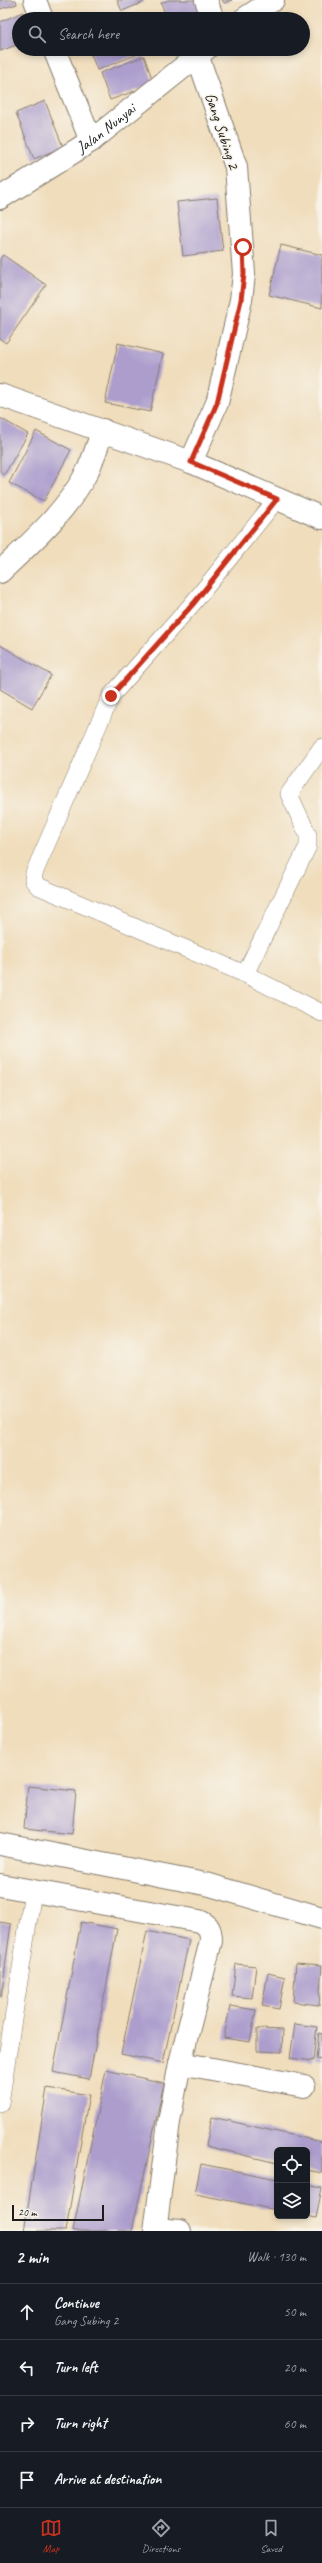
<!DOCTYPE html>
<meta charset="utf-8">
<style>
body{margin:0;font-family:Caveat,sans-serif;background:#20242c;color:#f1f3f6}
.controls{position:absolute;right:12px;bottom:12px;display:grid;overflow:hidden;border-radius:6px;box-shadow:0 2px 6px #0003}
.controls button{width:36px;height:36px;display:grid;place-items:center;padding:0;border:0;border-bottom:1px solid #363941;background:#171b24;color:#f1f3f6;font:20px sans-serif}
.scale{position:absolute;left:12px;bottom:10px;width:92px;box-sizing:border-box;padding-left:4px;border:2px solid #1c1c1c;border-top:0;font-size:11px;line-height:14px;white-space:nowrap;color:#1c1c1c;-webkit-text-stroke:3px #f7f3e8;paint-order:stroke}
.stop{position:absolute;width:12px;height:12px;margin:-9px;border:3px solid #c8321e;border-radius:50%;background:#fff}
.stop.end{background:#c8321e;border-color:#fff;box-shadow:0 1px 4px #0008}
.list{margin:0;padding:0;list-style:none}
h2{display:flex;justify-content:space-between;align-items:center;height:52px;margin:0;padding:0 16px;font-size:17px}
h2 small{font-size:13px;font-weight:400;color:#9ea1a6}
.list li{display:grid;grid-template-columns:26px 1fr auto;gap:12px;align-items:center;box-sizing:border-box;height:56px;padding:0 16px;border-top:1px solid #363941}
.list b{display:block;font-size:15px;white-space:nowrap}
.list p{margin:0;font-size:13px;white-space:nowrap;color:#9ea1a6}
.list em{font-size:13px;font-style:normal;color:#9ea1a6}
.icon{flex:none;width:22px;height:22px;fill:none;stroke:currentColor;stroke-width:2;stroke-linecap:round;stroke-linejoin:round}
.map{position:relative;flex:none;width:322px;height:2231px;overflow:hidden}
.search{position:absolute;background:#171b24;box-shadow:0 2px 6px #0003;left:12px;right:12px;top:12px;height:44px;display:flex;align-items:center;gap:10px;box-sizing:border-box;padding:0 14px;border-radius:22px;color:#9ea1a6;font-size:15px}
.sheet{height:276px;background:#171b24}
nav{display:flex;justify-content:space-around;align-items:center;box-sizing:border-box;height:56px;border-top:1px solid #363941;background:#171b24;font-size:11px;color:#9ea1a6}
nav a{display:grid;justify-items:center;gap:2px}
nav .on{color:#c8321e}
.map>svg:first-child{display:block}
</style>
<div class="map">
<svg width="322" height="2231" viewBox="0 0 322 2231">
<rect width="100%" height="100%" fill="#f7f3e8"/>
<filter id="ink" filterUnits="userSpaceOnUse"><feTurbulence type="fractalNoise" baseFrequency=".025" numOctaves="2"/><feDisplacementMap in="SourceGraphic" scale="8" xChannelSelector="R" yChannelSelector="G"/><feConvolveMatrix kernelMatrix="1 2 1 2 8 2 1 2 1" color-interpolation-filters="sRGB"/></filter>
<filter id="wash" filterUnits="userSpaceOnUse"><feTurbulence type="fractalNoise" baseFrequency=".012" numOctaves="4" result="noise"/><feDisplacementMap in="SourceGraphic" scale="16" xChannelSelector="R" yChannelSelector="G"/><feGaussianBlur stdDeviation="0.9" result="paint"/><feColorMatrix in="noise" values="0 0 0 0 0 0 0 0 0 0 0 0 0 0 0 0 0 1.4 0 .05"/><feComposite in="paint" operator="in"/></filter>
<g filter="url(#wash)">
<rect width="100%" height="100%" fill="#f0ddbc"/>
<g id="blocks">
<g fill="#ac9dcd">
<path d="M 0,0 L 16,0 L 17,4 L 0,9 Z"/>
<path d="M 117,0 L 143,0 L 144,2 L 122,11 Z"/>
<path d="M 168,0 L 196,0 L 204,19 L 167,19 L 161,3 Z"/>
<path d="M 222,0 L 232,0 L 224,3 Z"/>
<path d="M 23,12 L 25,19 L 19,19 L 19,44 L 0,51 L 0,22 Z"/>
<path d="M 89,49 L 134,49 L 136,55 L 97,70 Z"/>
<path d="M 144,56 L 154,84 L 110,100 L 100,73 Z"/>
<path d="M 45,101 L 63,147 L 34,159 L 16,113 Z"/>
<path d="M 217,198 L 223,251 L 183,256 L 177,202 Z"/>
<path d="M 281,245 L 322,255 L 322,308 L 269,295 Z"/>
<path d="M 3,255 L 46,285 L 6,343 L 0,339 L 0,259 Z"/>
<path d="M 118,343 L 163,354 L 150,412 L 105,403 Z"/>
<path d="M 0,418 L 28,434 L 4,475 L 0,472 Z"/>
<path d="M 36,431 L 71,450 L 44,501 L 9,483 Z"/>
<path d="M 0,645 L 51,675 L 32,708 L 0,689 Z"/>
<path d="M 28,1786 L 76,1791 L 72,1834 L 24,1829 Z"/>
<path d="M 0,1922 L 11,1924 L 1,1997 L 0,1997 Z"/>
<path d="M 81,1922 L 117,1929 L 89,2079 L 53,2072 Z"/>
<path d="M 147,1931 L 189,1940 L 163,2063 L 121,2054 Z"/>
<path d="M 296,1963 L 322,1965 L 319,2005 L 293,2002 Z"/>
<path d="M 236,1964 L 256,1966 L 252,1998 L 232,1996 Z"/>
<path d="M 268,1973 L 285,1977 L 279,2009 L 262,2006 Z"/>
<path d="M 230,2006 L 256,2010 L 250,2042 L 224,2038 Z"/>
<path d="M 295,2024 L 317,2027 L 313,2061 L 290,2058 Z"/>
<path d="M 257,2029 L 283,2030 L 282,2052 L 257,2051 Z"/>
<path d="M 319,2033 L 322,2034 L 322,2060 L 316,2059 Z"/>
<path d="M 106,2070 L 164,2083 L 137,2208 L 132,2231 L 73,2231 Z"/>
<path d="M 47,2088 L 89,2095 L 79,2152 L 66,2231 L 24,2231 Z"/>
<path d="M 212,2117 L 322,2142 L 322,2173 L 307,2170 L 307,2150 L 277,2150 L 277,2163 L 206,2146 Z"/>
<path d="M 201,2164 L 277,2179 L 277,2210 L 195,2194 Z"/>
<path d="M 307,2185 L 322,2188 L 316,2218 L 307,2216 Z"/>
</g>
</g>
</g>
<g filter="url(#ink)">
<use href="#blocks" fill-opacity="0" stroke="#867c6c" stroke-width="1"/>
<g fill="none" stroke-linecap="round" stroke-linejoin="round">
<defs>
<g id="lane">
<path d="M 277,499 L 193,603 L 111,696 L 34,873 L 33,880 L 38,886 L 245,974 L 308,846 L 308,835 L 289,794 L 322,747"/>
<path d="M 245,974 L 322,1013"/>
<path d="M 0,2103 L 33,1891"/>
</g>
<g id="street">
<path d="M 35,0 L 42,19"/>
<path d="M 206,0 L 213,19"/>
<path d="M 244,19 L 273,0"/>
<path d="M 54,49 L 91,141"/>
<path id="s1" d="M 0,198 L 91,141 L 206,49"/>
<path d="M 0,395 L 191,462 L 322,518"/>
<path d="M 191,462 L 217,403 L 241,300 L 244,274 L 236,167 L 198,57"/>
<path d="M 0,572 C 32,542 68,510 88,470 C 94,457 98,443 103,430"/>
<path d="M 0,1844 L 210,1885 L 322,1918"/>
<path d="M 0,1885 L 199,1921 C 209,1925 211,1930 211,1941 L 180,2063 L 169,2122 L 155,2231"/>
<path d="M 180,2063 L 304,2086"/>
<path d="M 156,2229 L 180,2231"/>
</g>
</defs>
<use href="#lane" stroke="#867c6c" stroke-width="18"/>
<use href="#street" stroke="#867c6c" stroke-width="24"/>
<use href="#lane" stroke="#fff" stroke-width="17"/>
<use href="#street" stroke="#fff" stroke-width="22"/>
</g>
</g>
<g fill="none" stroke-linecap="round" stroke-linejoin="round" filter="url(#ink)">
<path stroke="#c8321e" stroke-width="5" d="M 111,696 L 194,603 L 277,499 L 191,462 L 217,403 L 241,300 L 244,274 L 243,247"/>
</g>
<g text-anchor="middle" dominant-baseline="central" stroke-width="3" stroke-linejoin="round" paint-order="stroke">
<g font-size="16" fill="#1c1c1c" stroke="#f7f3e8">
<text stroke="none"><textPath href="#s1" startOffset="127">Jalan Nunyai</textPath></text>
<text transform="translate(222 131) rotate(72)">Gang Subing 2</text>
</g>
</g>
</svg>
<div class="controls">
<button><svg class="icon" aria-label="locate" viewBox="0 0 24 24"><circle cx="12" cy="12" r="6"/><path d="M12 2v4M12 18v4M2 12h4M18 12h4"/></svg></button>
<button><svg class="icon" aria-label="layers" viewBox="0 0 24 24"><path d="M12 4l9 5-9 5-9-5zM3 14l9 5 9-5"/></svg></button>
</div>
<div class="scale">20 m</div>
<div class="stop" style="left:243px;top:247px"></div>
<div class="stop end" style="left:111px;top:696px"></div>
<div class="search"><svg class="icon" aria-label="search" viewBox="0 0 24 24"><circle cx="10" cy="10" r="6"/><path d="M15 15l6 6"/></svg>Search here</div>
</div>
<section class="sheet">
<h2>2 min<small>Walk · 130 m</small></h2>
<ul class="list">
<li><svg class="icon" aria-label="ahead" viewBox="0 0 24 24"><path d="M12 20V5M6 11l6-6 6 6"/></svg><div><b>Continue</b><p>Gang Subing 2</p></div><em>50 m</em></li>
<li><svg class="icon" aria-label="left" viewBox="0 0 24 24"><path d="M17 20v-9H6M10 6l-5 5 5 5"/></svg><div><b>Turn left</b></div><em>20 m</em></li>
<li><svg class="icon" aria-label="right" viewBox="0 0 24 24"><path d="M7 20v-9h11M14 6l5 5-5 5"/></svg><div><b>Turn right</b></div><em>60 m</em></li>
<li><svg class="icon" aria-label="arrive" viewBox="0 0 24 24"><path d="M6 21V4h12l-3 4 3 4H6"/></svg><div><b>Arrive at destination</b></div></li>
</ul>
</section>
<nav>
<a class="on"><svg class="icon" aria-label="map" viewBox="0 0 24 24"><path d="M3 6l6-2 6 2 6-2v14l-6 2-6-2-6 2zM9 4v14M15 6v14"/></svg>Map</a>
<a><svg class="icon" aria-label="directions" viewBox="0 0 24 24"><path d="M12 3l9 9-9 9-9-9zM9 14v-3h6M13 9l2 2-2 2"/></svg>Directions</a>
<a><svg class="icon" aria-label="saved" viewBox="0 0 24 24"><path d="M7 4h10v16l-5-4-5 4z"/></svg>Saved</a>
</nav>
